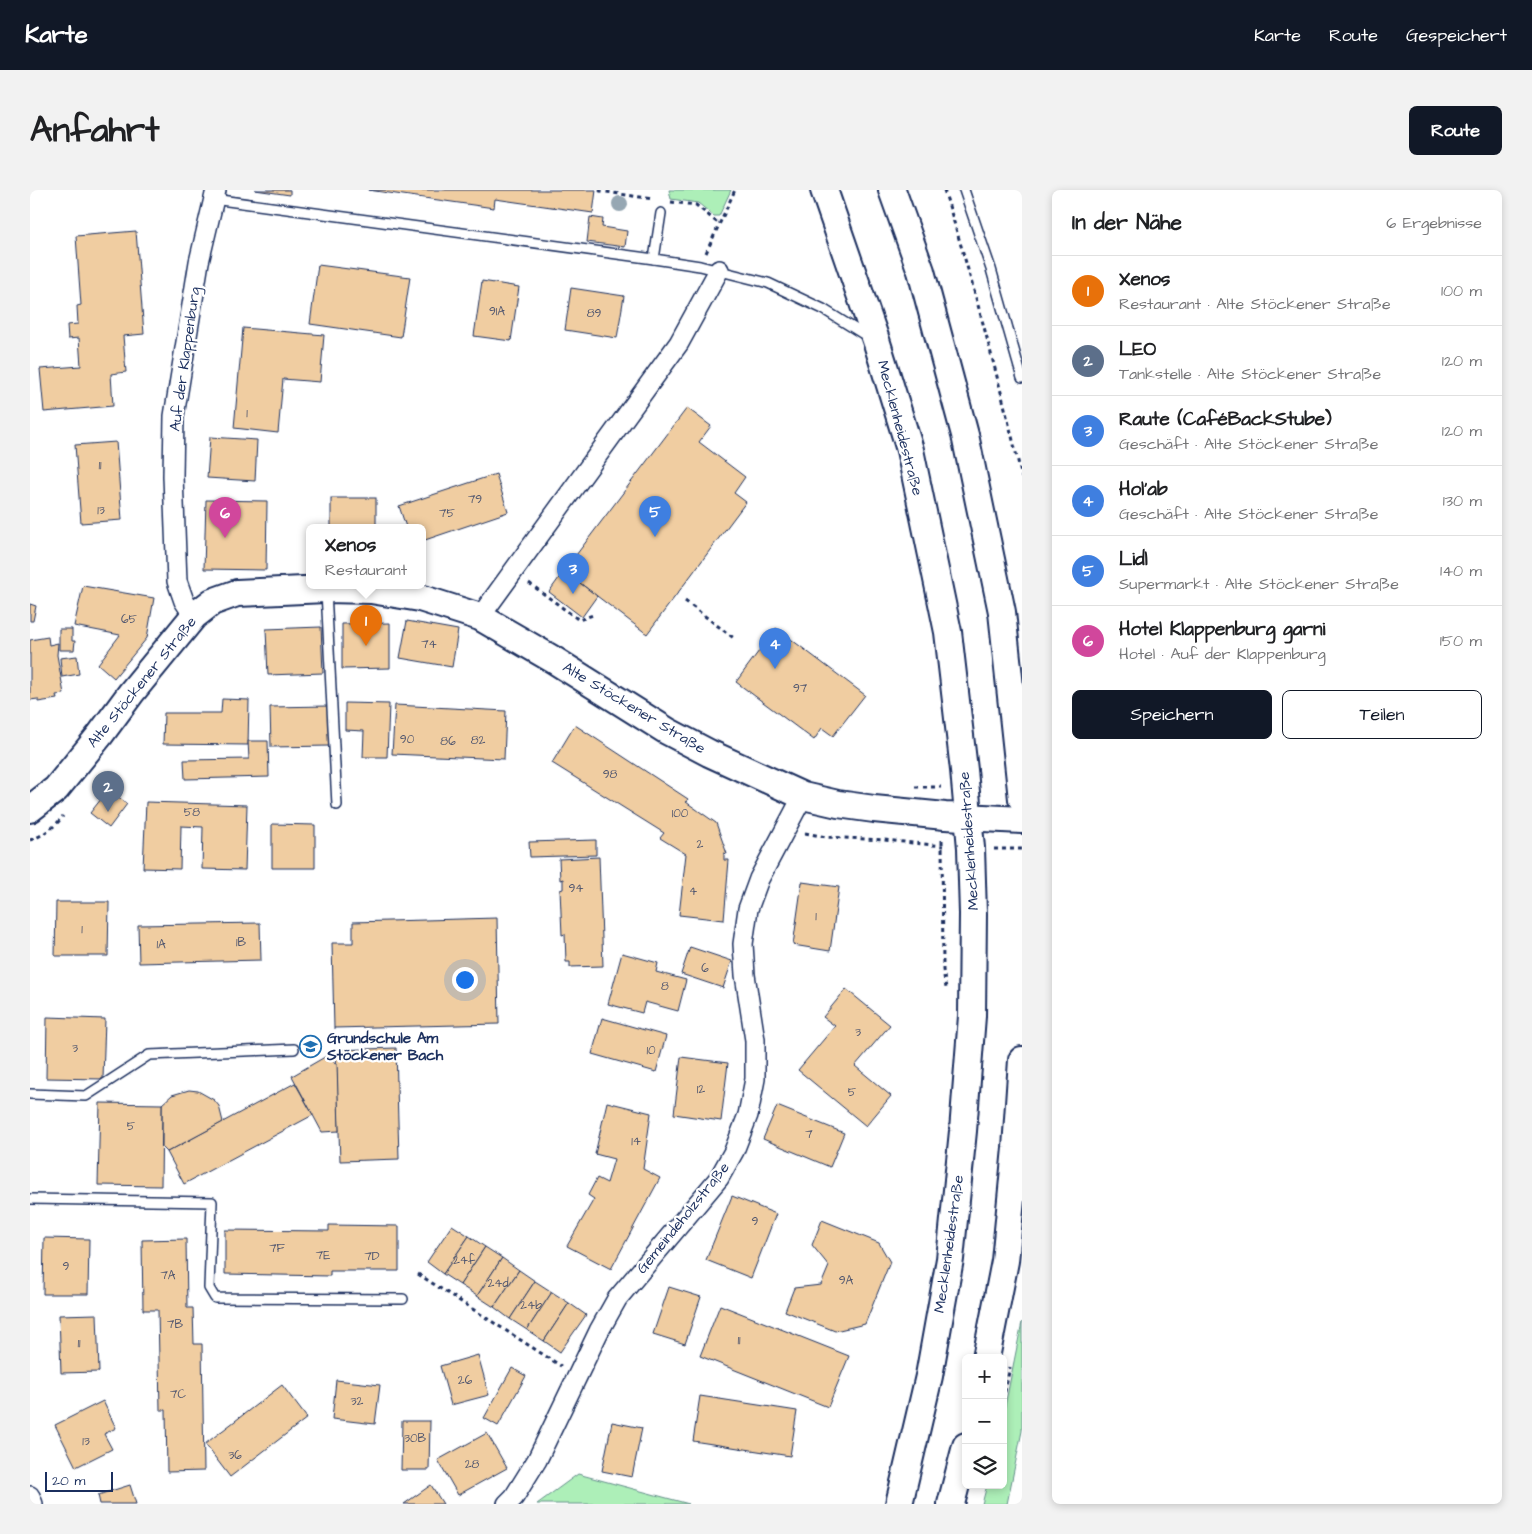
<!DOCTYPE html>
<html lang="de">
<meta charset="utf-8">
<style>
body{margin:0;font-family:"Architects Daughter",sans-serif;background:#f2f2f2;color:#202124}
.controls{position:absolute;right:15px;bottom:15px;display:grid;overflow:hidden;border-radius:8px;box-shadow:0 2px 8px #0003}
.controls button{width:45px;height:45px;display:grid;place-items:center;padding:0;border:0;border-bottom:1px solid #e0e0e0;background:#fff;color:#202124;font:25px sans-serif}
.scale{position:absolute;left:15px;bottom:12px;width:68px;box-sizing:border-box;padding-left:5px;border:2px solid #1b2f5e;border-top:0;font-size:14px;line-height:18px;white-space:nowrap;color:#1b2f5e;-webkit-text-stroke:4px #fff;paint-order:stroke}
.you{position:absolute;left:434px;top:789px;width:18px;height:18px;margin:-12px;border:4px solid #fff;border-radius:50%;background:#1a73e8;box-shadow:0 0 0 8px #1a73e833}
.badge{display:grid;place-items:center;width:32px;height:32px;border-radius:50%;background:#111827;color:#fff;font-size:16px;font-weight:700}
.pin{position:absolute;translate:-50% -41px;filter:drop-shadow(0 1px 2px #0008)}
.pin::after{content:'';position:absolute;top:26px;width:18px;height:15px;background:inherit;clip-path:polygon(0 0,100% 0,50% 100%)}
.popup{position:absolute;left:276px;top:334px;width:120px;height:65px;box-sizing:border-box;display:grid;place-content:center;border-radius:8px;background:#fff;filter:drop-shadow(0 1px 4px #0005);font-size:16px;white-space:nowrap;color:#757577}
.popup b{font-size:19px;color:#202124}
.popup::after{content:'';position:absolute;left:50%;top:100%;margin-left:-10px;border:10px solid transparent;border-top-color:#fff}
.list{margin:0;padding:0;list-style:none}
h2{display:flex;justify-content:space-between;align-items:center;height:65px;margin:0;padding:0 20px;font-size:21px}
h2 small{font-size:16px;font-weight:400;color:#757577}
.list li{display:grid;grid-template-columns:32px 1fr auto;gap:15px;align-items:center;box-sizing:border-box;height:70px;padding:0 20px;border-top:1px solid #e0e0e0}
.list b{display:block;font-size:19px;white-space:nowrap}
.list p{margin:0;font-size:16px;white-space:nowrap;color:#757577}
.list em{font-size:16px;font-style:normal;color:#757577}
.actions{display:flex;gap:10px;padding:15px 20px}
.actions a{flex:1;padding:11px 0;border:1px solid #111827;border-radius:8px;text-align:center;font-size:18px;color:#111827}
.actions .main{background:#111827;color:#fff}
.icon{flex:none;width:28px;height:28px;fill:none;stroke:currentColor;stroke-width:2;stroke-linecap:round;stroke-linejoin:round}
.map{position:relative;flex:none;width:992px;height:1314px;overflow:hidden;border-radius:8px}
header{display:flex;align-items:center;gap:30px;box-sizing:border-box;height:70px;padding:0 25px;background:#111827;color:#fff}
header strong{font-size:24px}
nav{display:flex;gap:28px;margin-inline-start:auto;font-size:18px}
.intro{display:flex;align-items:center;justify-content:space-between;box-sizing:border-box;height:120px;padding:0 30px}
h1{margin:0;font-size:35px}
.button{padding:12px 22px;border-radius:8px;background:#111827;color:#fff;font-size:18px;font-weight:700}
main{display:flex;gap:30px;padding:0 30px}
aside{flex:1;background:#fff;border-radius:8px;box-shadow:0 2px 8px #0003}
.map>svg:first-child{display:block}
</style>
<header>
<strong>Karte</strong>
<nav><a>Karte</a><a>Route</a><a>Gespeichert</a></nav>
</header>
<div class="intro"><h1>Anfahrt</h1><a class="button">Route</a></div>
<main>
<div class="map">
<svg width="992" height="1314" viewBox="0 0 992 1314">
<rect width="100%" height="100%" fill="#fff"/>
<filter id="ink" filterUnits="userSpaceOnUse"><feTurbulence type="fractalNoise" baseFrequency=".02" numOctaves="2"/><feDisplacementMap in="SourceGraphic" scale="10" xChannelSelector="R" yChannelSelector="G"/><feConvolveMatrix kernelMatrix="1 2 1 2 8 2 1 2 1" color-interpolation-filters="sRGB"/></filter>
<g filter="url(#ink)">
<g fill="#adefb8" stroke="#648f8b">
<path d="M 639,0 L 701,0 L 689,26 L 684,26 L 668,13 L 641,9 Z"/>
<path d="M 992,1132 L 992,1241 L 977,1314 L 952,1314 L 957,1295 L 973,1295 L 973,1226 Z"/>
<path d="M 548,1284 L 659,1314 L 507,1314 Z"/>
</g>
<g fill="#f0cda1" stroke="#1b2f5e">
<path d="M 225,0 L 260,0 L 260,5 Z"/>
<path d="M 338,0 L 566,0 L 563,23 L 465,9 L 464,18 Z"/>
<path d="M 560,27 L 573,29 L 572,37 L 597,41 L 595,57 L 557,52 Z"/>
<path d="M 106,41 L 114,144 L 93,146 L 96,182 L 81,184 L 83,216 L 14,222 L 10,179 L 51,176 L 49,148 L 38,149 L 37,135 L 48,134 L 47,116 L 51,115 L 46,46 Z"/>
<path d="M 288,75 L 380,87 L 371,147 L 280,134 Z"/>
<path d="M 452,91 L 489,97 L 481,151 L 444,146 Z"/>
<path d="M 541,98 L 594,106 L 587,148 L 535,140 Z"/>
<path d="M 213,138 L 294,145 L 290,192 L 253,189 L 248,243 L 204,238 Z"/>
<path d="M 657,218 L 681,236 L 669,252 L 715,287 L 704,303 L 716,312 L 617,444 L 534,381 Z"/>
<path d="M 180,247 L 227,250 L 225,291 L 177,288 Z"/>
<path d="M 86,252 L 92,330 L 51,333 L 45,255 Z"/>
<path d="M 466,284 L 478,322 L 392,351 L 392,337 L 376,337 L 369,316 Z"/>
<rect x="301" y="308" width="45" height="29"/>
<path d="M 176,310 L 237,311 L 236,380 L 174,379 Z"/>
<path d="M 534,381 L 567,406 L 552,427 L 519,402 Z"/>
<path d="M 53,396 L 124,408 L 117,448 L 84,488 L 68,474 L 90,445 L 44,436 Z"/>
<path d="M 0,414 L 6,416 L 3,431 L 0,431 Z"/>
<path d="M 377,431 L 428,440 L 422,477 L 370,468 Z"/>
<path d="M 360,433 L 360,478 L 312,479 L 312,434 Z"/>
<path d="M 291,437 L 293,483 L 238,485 L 236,439 Z"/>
<path d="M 746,438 L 835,505 L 803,546 L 792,538 L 784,550 L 706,492 Z"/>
<path d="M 29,439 L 42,439 L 42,451 L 45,451 L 44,460 L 29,460 Z"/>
<path d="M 18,447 L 19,455 L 28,453 L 27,465 L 34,504 L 26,505 L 27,509 L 8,512 L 8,509 L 0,510 L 0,450 Z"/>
<path d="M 47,466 L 49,484 L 32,487 L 30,468 Z"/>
<path d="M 192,509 L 219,510 L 218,555 L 133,554 L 134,523 L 191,523 Z"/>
<path d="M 315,513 L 359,514 L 357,567 L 333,567 L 334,541 L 315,540 Z"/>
<path d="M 365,515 L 476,521 L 474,569 L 362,564 Z"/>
<path d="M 298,516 L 299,556 L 241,557 L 240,517 Z"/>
<path d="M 545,535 L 658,609 L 656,612 L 686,633 L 697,664 L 694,663 L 694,670 L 699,670 L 694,730 L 649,725 L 656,664 L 630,648 L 634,643 L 522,573 Z"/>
<path d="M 218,551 L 238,551 L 239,587 L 155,589 L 154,570 L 219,569 Z"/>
<path d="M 79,599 L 97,614 L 79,638 L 60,623 Z"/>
<path d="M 116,612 L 217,615 L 215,680 L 172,679 L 173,637 L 151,636 L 150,679 L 113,678 Z"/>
<path d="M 242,634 L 285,635 L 285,678 L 242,678 Z"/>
<path d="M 566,650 L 566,665 L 500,667 L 499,652 Z"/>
<path d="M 569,667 L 573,776 L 540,777 L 540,772 L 536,772 L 535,744 L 532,745 L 530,700 L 533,699 L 533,689 L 530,690 L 529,669 Z"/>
<path d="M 772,692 L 809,697 L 800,761 L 763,755 Z"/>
<path d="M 26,712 L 79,712 L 78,766 L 25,766 Z"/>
<path d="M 467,728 L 469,834 L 304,838 L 302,753 L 323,753 L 323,732 Z"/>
<path d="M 230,733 L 231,770 L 109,773 L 108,735 Z"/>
<path d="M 660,757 L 702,771 L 693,798 L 651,784 Z"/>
<path d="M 592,763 L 628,773 L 626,782 L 656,790 L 648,821 L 615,812 L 612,823 L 578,814 Z"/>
<path d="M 816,799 L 860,835 L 825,876 L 861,906 L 836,936 L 768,880 L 805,836 L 793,827 Z"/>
<path d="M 17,827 L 75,829 L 73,889 L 16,888 Z"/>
<path d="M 572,828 L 636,846 L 626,882 L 562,864 Z"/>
<path d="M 366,858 L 369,969 L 310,971 L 306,860 Z"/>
<path d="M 300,864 L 305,874 L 307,873 L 309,941 L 292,942 L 262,886 Z"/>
<path d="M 651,867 L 698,873 L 691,931 L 644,924 Z"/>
<path d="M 265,893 L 283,925 L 154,994 L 137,962 Z"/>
<path d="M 159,900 L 168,901 L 184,910 L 189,916 L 193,932 L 137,962 L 132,957 L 132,914 L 142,905 Z"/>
<path d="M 577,912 L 621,923 L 613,979 L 630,988 L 581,1079 L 537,1056 L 564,1009 L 558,1005 L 567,988 L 577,993 L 584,969 L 565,964 Z"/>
<path d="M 70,913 L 132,914 L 131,996 L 68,995 Z"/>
<path d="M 747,916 L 814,943 L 800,977 L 733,949 Z"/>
<path d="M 702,1006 L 746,1024 L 721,1088 L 676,1070 Z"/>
<path d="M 792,1030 L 849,1053 L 860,1072 L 835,1134 L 805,1141 L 755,1121 L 764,1098 L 791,1095 L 799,1076 L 782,1055 Z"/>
<path d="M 299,1035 L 369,1036 L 369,1081 L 300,1081 L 300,1086 L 195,1084 L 195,1040 L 299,1041 Z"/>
<path d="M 422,1035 L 439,1046 L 413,1084 L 397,1072 Z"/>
<path d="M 439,1046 L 455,1057 L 430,1095 L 413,1084 Z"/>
<path d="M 14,1048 L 59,1049 L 58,1104 L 13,1104 Z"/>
<path d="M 156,1049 L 157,1118 L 163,1118 L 164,1154 L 172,1154 L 174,1281 L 137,1282 L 136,1220 L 130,1220 L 128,1120 L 113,1120 L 112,1050 Z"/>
<path d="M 455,1057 L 472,1068 L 447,1106 L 430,1095 Z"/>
<path d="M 472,1068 L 489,1080 L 464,1117 L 447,1106 Z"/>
<path d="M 489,1080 L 505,1091 L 480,1129 L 464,1117 Z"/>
<path d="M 505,1091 L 522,1102 L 497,1140 L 480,1129 Z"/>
<path d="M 639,1097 L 671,1107 L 655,1154 L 623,1144 Z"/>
<path d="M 522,1102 L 539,1113 L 514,1151 L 497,1140 Z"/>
<path d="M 539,1113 L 556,1125 L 530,1162 L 514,1151 Z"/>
<path d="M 690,1115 L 819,1166 L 798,1217 L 670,1166 Z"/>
<path d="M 67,1124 L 69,1182 L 31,1183 L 29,1125 Z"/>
<path d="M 448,1165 L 459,1205 L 421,1215 L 410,1176 Z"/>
<path d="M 482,1178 L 496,1186 L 468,1236 L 454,1228 Z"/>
<path d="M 306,1190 L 350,1195 L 345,1234 L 302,1229 Z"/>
<path d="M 252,1195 L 277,1228 L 200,1287 L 175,1254 Z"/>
<path d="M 670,1206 L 767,1221 L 760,1266 L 663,1251 Z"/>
<path d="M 73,1211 L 86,1238 L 74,1244 L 82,1259 L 46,1277 L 25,1235 Z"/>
<path d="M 372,1231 L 400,1231 L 399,1280 L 371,1280 Z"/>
<path d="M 582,1232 L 612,1238 L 602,1287 L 572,1281 Z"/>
<path d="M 457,1243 L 477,1278 L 428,1305 L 408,1270 Z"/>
<path d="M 100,1295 L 106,1314 L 70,1314 L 68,1305 Z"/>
<path d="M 401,1295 L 413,1314 L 374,1314 Z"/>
</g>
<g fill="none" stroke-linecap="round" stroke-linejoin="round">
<defs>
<g id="lane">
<path d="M 934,0 L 961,79 L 992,188"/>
<path d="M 183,9 L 624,69"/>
<path d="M 631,23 L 624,69 L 670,76 L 738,93 L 793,119 L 838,147"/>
<path d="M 296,401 L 307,615"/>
<path d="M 0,904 L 56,906 L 119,865 L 264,859"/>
<path d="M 0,1009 L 182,1012 L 179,1098 L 185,1108 L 373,1109"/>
</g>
<g id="street">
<path d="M 164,426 L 154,411 L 147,391 L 143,286 L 144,226 L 169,72 L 186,0"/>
<path d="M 450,427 L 649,153 L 689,80"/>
<path d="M 0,1306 L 3,1314"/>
<path d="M 477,1314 L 484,1307 L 507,1270 L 569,1141 L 587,1109 L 689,988 L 704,961 L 718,925 L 725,889 L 725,850 L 715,785 L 713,754 L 718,719 L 729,689 L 773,606"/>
</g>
<g id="secondary">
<path d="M 794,0 L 847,153 L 880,260 L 918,442 L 934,580 L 941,658 L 943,724 L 942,826 L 933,941 L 920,1069 L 899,1186 L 869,1314"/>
<path d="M 862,0 L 891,81 L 935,245 L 972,422 L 992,609"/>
<path d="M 0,619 L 26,599 L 70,545 L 101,503 L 164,426 L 182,412 L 207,403 L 296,399 L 341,400 L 390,408 L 450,427 L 524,470 L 637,541 L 679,563 L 773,606 L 808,614 L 844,619 L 915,626 L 992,630"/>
<path d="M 956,1168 L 975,1071 L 986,958 L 992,870"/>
<path d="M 921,1314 L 936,1256"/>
</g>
</defs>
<use href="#lane" stroke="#1b2f5e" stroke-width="12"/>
<use href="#street" stroke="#1b2f5e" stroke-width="22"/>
<use href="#secondary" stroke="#1b2f5e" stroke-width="30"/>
<g stroke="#1b2f5e" stroke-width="3" stroke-dasharray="4 4" stroke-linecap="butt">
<path d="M 571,0 L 570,1 L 623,9"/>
<path d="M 914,0 C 944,95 969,191 992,288"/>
<path d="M 641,12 L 666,15 L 689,34"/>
<path d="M 676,63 L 705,0"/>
<path d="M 499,393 L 549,430 L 563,425"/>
<path d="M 655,411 L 705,449"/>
<path d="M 885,597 L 911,597"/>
<path d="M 775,643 L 796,647 L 854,650 L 913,656"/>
<path d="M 0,650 C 13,646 25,637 33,626"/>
<path d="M 912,650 L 913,780 L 916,798"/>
<path d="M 964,659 L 992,659"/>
<path d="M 388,1084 L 531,1176"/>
<path d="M 973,1210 L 980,1177"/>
</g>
<use href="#lane" stroke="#fff" stroke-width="9"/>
<use href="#street" stroke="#fff" stroke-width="19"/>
<use href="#secondary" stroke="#fff" stroke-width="26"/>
</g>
<circle fill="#96a7b3" cx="590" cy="14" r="8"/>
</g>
<defs>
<symbol id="school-ring" viewBox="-11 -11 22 22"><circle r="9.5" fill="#fff" stroke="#1f6fb2" stroke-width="1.5"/><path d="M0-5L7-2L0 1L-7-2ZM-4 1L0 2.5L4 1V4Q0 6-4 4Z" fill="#1f6fb2"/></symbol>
</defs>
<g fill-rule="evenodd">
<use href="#school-ring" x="268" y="844" width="25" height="25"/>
</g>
<g text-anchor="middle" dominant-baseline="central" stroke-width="4.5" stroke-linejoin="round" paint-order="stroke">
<g font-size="12" fill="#50566f">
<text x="467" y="121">91A</text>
<text x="564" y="123">89</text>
<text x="217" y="223">1</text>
<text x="70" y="275">11</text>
<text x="445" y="309">79</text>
<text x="71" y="320">13</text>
<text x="417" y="323">75</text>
<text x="99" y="429">65</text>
<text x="399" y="454">74</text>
<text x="770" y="498">97</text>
<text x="377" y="549">90</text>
<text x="448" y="550">82</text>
<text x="418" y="551">86</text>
<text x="580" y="584">98</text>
<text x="162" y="622">58</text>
<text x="650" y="623">100</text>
<text x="670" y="654">2</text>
<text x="546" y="698">94</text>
<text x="663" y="701">4</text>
<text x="786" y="726">1</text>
<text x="52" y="739">1</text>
<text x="211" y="752">1B</text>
<text x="131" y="754">1A</text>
<text x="675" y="778">6</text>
<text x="635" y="796">8</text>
<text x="828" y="842">3</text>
<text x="45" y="858">3</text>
<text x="621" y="860">10</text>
<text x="671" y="899">12</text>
<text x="822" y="902">5</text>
<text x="101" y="936">5</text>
<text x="779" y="944">7</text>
<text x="606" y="951">14</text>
<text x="725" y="1031">9</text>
<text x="247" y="1058">7F</text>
<text x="293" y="1065">7E</text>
<text x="342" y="1066">7D</text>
<text x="434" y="1070">24f</text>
<text x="36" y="1076">9</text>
<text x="138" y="1085">7A</text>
<text x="816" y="1090">9A</text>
<text x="468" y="1093">24d</text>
<text x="501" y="1115">24b</text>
<text x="145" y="1134">7B</text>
<text x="709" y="1150">11</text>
<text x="49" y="1153">11</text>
<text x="435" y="1190">26</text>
<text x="148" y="1204">7C</text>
<text x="327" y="1211">32</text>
<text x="385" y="1248">30B</text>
<text x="56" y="1251">13</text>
<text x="205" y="1265">36</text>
<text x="442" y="1274">28</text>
</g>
<g font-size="15" fill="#1b2f5e" stroke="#fff">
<text transform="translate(155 169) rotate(-82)">Auf der Klappenburg</text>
<text transform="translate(870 238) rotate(75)">Mecklenheidestraße</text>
<text transform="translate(112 492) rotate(-51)">Alte Stöckener Straße</text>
<text transform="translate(604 518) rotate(31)">Alte Stöckener Straße</text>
<text transform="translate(939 651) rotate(-94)">Mecklenheidestraße</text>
<text transform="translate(653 1028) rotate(-51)">Gemeindeholzstraße</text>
<text transform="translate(919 1054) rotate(-82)">Mecklenheidestraße</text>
</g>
<g font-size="15" font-weight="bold" fill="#1b2f5e" stroke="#fff" text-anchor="start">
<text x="297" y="848">Grundschule Am<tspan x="297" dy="17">Stöckener Bach</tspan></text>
</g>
</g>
</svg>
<div class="controls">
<button>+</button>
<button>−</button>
<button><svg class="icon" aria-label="layers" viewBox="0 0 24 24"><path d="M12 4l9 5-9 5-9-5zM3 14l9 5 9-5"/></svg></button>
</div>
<div class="scale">20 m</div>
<div class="you"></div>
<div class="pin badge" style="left:336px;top:456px;background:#e8710a">1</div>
<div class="popup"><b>Xenos</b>Restaurant</div>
<div class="pin badge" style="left:78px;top:622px;background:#5c6f8a">2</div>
<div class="pin badge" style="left:543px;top:404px;background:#3f7fe0">3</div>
<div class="pin badge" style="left:745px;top:479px;background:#3f7fe0">4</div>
<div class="pin badge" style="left:625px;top:347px;background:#3f7fe0">5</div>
<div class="pin badge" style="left:195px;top:348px;background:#d1479c">6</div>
</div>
<aside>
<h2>In der Nähe<small>6 Ergebnisse</small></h2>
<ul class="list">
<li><span class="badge" style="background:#e8710a">1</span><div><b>Xenos</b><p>Restaurant · Alte Stöckener Straße</p></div><em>100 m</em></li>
<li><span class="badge" style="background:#5c6f8a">2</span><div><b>LEO</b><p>Tankstelle · Alte Stöckener Straße</p></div><em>120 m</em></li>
<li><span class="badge" style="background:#3f7fe0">3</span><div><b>Raute (CaféBackStube)</b><p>Geschäft · Alte Stöckener Straße</p></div><em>120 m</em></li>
<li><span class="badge" style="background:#3f7fe0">4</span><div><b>Hol'ab</b><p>Geschäft · Alte Stöckener Straße</p></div><em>130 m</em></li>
<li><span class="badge" style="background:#3f7fe0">5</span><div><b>Lidl</b><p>Supermarkt · Alte Stöckener Straße</p></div><em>140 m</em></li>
<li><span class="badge" style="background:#d1479c">6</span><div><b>Hotel Klappenburg garni</b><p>Hotel · Auf der Klappenburg</p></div><em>150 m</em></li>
</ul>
<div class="actions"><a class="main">Speichern</a><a>Teilen</a></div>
</aside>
</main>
